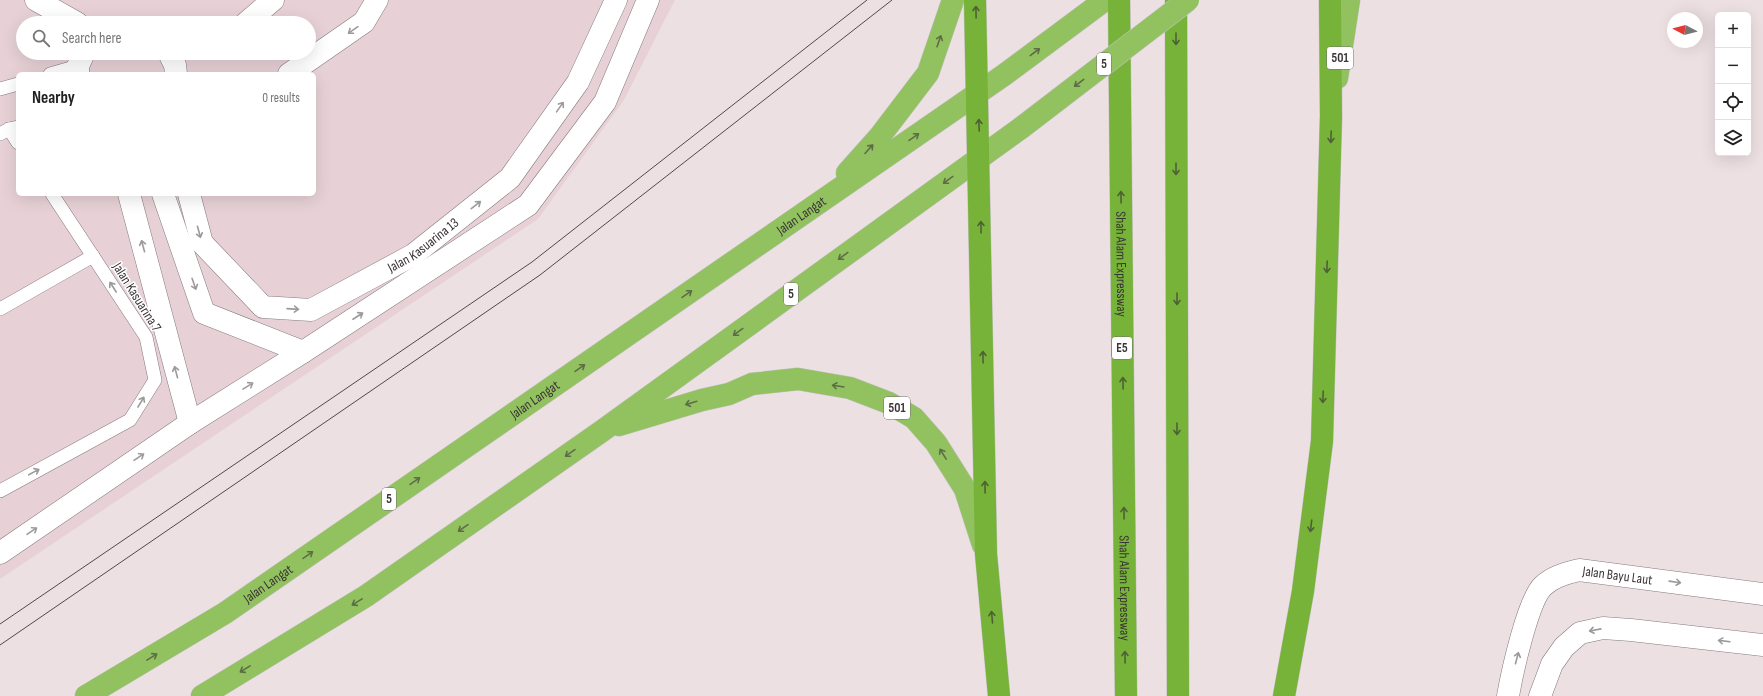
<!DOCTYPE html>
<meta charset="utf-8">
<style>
body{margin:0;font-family:"Sofia Sans Condensed",sans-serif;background:#f6f6f6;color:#222}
.controls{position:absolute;right:12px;top:12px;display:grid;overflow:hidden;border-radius:6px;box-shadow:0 4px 16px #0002}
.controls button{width:36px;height:36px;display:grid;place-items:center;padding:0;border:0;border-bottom:1px solid #e0e0e0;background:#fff;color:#222;font:20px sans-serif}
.compass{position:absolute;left:1667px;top:12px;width:36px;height:36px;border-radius:50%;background:#fff;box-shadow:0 4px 16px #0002;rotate:277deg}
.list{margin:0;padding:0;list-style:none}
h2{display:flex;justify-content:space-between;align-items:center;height:52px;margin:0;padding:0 16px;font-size:17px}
h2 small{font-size:13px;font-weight:400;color:#767676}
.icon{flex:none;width:22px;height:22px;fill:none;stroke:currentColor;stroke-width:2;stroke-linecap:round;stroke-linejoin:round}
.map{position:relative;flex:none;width:1763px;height:696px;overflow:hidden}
.search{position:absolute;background:#fff;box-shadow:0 4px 16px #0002;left:16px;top:16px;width:300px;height:44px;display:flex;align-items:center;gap:10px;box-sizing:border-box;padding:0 14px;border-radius:22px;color:#767676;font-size:15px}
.panel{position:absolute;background:#fff;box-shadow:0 4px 16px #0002;left:16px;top:72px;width:300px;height:124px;border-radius:6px}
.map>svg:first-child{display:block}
</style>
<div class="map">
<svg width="1763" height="696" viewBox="0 0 1763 696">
<rect width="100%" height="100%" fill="#ede0e3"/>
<path fill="#e7d1d6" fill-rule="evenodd" d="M 0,0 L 675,0 L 624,100 L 538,219 L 0,579 ZM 23,23 L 309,23 L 309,53 L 23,53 ZM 18,74 L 314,74 L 314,194 L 18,194 Z"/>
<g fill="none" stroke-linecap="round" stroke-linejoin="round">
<defs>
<g id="service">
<path d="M 50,74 L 78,66"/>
<path d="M 0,89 L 18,84"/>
<path d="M 9,129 L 18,143"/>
<path d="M 0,134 L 9,129 L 18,127"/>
<path d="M 0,309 L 93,256"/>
<path d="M 0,491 L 130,420 L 155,380 L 146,337 L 52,194"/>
</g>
<g id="minor">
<path d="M 36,0 L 77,23"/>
<path d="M 246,23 L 273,0"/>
<path d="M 169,53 L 175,65 L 176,74"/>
<path d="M 78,74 L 78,66 L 84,53"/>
<path d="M 289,74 L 364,22 L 377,0"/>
<path d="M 129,194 L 190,423"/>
<path d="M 163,194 L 204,313 L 303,352"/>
<path id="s1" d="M 189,194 L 202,243 L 263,307 L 311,310 L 413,255 L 510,178 L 578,82 L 616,0"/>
<path d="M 0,553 L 190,423 L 303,352 L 528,205 L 605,102 L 648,0"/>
<path id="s2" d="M 1508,696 C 1512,673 1528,600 1543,586 C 1554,576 1565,574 1579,570 L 1763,594"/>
<path d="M 1540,696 L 1552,664 L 1564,647 L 1580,633 L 1603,628 L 1631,630 L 1763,645"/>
</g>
<g id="trunk">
<path d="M 1337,78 L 1349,0"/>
<path d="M 847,173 L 880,136 L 928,73 L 953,0"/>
<path d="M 619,425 L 702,400 L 729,394 L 752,384 L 798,379 L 850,388 L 889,403 L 914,418 L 936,443 L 965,489 L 983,545"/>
<path id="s3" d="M 86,696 L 225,613 L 1004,75 L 1105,0"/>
<path d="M 202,696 L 366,596 L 602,431 L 1021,128"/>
</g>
<g id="motorway">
<path d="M 975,0 L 986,554 L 999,696"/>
<path id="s4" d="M 1119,0 L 1126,696"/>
<path d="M 1176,0 L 1178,696"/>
<path d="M 1284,696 L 1303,591 L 1322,441 L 1331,116 L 1330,0"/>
</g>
</defs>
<use href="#service" stroke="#857a7c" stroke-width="14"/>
<use href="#minor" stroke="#857a7c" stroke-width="23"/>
<use href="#trunk" stroke="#c4c2c3" stroke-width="23"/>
<use href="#motorway" stroke="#c4c2c3" stroke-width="23"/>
<use href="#service" stroke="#fff" stroke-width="13"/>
<use href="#minor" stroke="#fff" stroke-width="22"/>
<use href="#trunk" stroke="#92c260" stroke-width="22"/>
<use href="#motorway" stroke="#76b338" stroke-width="22"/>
<g stroke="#50494b" stroke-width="1">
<path d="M 0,624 L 532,262 L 867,0"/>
<path d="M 0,645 L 540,275 L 892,0"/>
</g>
<defs>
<path id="trunk-bridge" d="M 1021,128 L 1188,0"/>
</defs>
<use href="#trunk-bridge" stroke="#c4c2c3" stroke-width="23" stroke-linecap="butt"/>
<use href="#trunk-bridge" stroke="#92c260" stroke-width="22"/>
</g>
<defs><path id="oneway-shaft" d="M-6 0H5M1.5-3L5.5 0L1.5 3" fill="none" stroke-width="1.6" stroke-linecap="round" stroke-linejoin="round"/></defs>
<g stroke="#4f6037">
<use href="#oneway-shaft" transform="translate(976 12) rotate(-91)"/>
<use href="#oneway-shaft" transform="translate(1176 39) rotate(90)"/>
<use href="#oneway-shaft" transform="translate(979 125) rotate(-92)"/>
<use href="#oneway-shaft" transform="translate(1331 137) rotate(92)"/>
<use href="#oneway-shaft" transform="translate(1176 169) rotate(90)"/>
<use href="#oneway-shaft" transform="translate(1121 197) rotate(-91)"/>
<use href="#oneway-shaft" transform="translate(981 227) rotate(-91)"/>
<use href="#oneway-shaft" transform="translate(1327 267) rotate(92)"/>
<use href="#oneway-shaft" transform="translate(1177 299) rotate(90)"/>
<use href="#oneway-shaft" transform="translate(983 357) rotate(-91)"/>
<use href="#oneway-shaft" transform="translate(1123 383) rotate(-91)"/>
<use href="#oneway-shaft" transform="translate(1323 397) rotate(92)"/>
<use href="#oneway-shaft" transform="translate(1177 429) rotate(90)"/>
<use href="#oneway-shaft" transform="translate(985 487) rotate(-91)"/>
<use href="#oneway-shaft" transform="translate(1124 513) rotate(-91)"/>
<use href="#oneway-shaft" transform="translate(1311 526) rotate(97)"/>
<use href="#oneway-shaft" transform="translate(992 617) rotate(-95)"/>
<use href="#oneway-shaft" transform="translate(1125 657) rotate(-91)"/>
</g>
<g stroke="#9c9a9a">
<use href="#oneway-shaft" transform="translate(353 30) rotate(145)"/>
<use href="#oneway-shaft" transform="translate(560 107) rotate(-55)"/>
<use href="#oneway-shaft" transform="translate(476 205) rotate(-38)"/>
<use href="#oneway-shaft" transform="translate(199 232) rotate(75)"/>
<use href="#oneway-shaft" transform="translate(143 246) rotate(-105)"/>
<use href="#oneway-shaft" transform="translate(194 284) rotate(71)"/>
<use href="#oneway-shaft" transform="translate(113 287) rotate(-123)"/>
<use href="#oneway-shaft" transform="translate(293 309) rotate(4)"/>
<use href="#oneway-shaft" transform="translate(358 316) rotate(-33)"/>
<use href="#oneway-shaft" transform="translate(176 372) rotate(-105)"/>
<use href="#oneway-shaft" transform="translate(248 386) rotate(-32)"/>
<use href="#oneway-shaft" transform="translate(141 402) rotate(-59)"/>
<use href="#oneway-shaft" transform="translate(139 457) rotate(-34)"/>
<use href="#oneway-shaft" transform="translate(34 472) rotate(-28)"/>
<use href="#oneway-shaft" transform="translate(32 531) rotate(-34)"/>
<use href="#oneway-shaft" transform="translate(1675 582) rotate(8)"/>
<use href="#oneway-shaft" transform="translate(1595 630) rotate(169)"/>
<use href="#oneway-shaft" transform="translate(1724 641) rotate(-173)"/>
<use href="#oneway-shaft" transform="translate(1517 658) rotate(-75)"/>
</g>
<g stroke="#5d6d47">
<use href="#oneway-shaft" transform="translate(939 41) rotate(-71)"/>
<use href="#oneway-shaft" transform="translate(1035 52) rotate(-37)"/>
<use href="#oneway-shaft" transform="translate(1079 83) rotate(143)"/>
<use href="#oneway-shaft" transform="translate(914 137) rotate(-35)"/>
<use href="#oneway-shaft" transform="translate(869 149) rotate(-48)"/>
<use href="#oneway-shaft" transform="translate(948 180) rotate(144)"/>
<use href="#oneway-shaft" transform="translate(843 256) rotate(144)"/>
<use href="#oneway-shaft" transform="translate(687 294) rotate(-35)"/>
<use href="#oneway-shaft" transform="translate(738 332) rotate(144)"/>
<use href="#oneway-shaft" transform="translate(580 368) rotate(-35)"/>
<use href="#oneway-shaft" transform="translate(838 386) rotate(-171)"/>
<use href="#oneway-shaft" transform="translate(691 403) rotate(163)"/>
<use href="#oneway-shaft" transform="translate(570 453) rotate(145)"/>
<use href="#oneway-shaft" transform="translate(943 454) rotate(-122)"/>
<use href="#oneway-shaft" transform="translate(415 481) rotate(-35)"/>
<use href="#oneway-shaft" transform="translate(463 528) rotate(145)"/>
<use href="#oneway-shaft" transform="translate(308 555) rotate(-35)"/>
<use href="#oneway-shaft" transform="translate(357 602) rotate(149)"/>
<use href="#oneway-shaft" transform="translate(152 657) rotate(-31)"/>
<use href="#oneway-shaft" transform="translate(245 669) rotate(149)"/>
</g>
<g text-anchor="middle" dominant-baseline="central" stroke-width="3" stroke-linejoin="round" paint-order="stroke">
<g fill="#fff" stroke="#757172" stroke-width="1">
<rect x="1327" y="47" width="26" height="22" rx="3"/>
<rect x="1097" y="53" width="14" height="22" rx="3"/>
<rect x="784" y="283" width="14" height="22" rx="3"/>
<rect x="1112" y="337" width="20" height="22" rx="3"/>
<rect x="884" y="397" width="26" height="22" rx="3"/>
<rect x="382" y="488" width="14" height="22" rx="3"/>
</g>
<g font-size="13" font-weight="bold" fill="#3a3436">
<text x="1340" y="58">501</text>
<text x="1104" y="64">5</text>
<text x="791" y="294">5</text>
<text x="1122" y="348">E5</text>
<text x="897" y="408">501</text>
<text x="389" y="499">5</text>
</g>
<g font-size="14" fill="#3a3436" stroke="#fff">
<text stroke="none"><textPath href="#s3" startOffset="862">Jalan Langat</textPath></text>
<text stroke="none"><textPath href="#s1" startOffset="317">Jalan Kasuarina 13</textPath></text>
<text stroke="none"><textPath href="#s4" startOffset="264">Shah Alam Expressway</textPath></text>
<text transform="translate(137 297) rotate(58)">Jalan Kasuarina 7</text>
<text stroke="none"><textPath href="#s3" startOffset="538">Jalan Langat</textPath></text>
<text stroke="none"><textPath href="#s2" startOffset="195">Jalan Bayu Laut</textPath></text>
<text stroke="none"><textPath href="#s3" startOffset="214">Jalan Langat</textPath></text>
<text stroke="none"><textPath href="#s4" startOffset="588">Shah Alam Expressway</textPath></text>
</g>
</g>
</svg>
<div class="controls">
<button>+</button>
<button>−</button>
<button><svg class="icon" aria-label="locate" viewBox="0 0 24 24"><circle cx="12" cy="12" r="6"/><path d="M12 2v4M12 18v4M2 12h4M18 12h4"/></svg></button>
<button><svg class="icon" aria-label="layers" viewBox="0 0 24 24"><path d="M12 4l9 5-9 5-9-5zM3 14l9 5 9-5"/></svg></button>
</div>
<svg class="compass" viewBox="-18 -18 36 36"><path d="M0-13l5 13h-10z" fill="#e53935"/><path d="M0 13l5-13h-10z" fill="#767676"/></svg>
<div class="search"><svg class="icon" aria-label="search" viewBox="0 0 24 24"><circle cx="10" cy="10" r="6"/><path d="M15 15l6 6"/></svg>Search here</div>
<section class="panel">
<h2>Nearby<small>0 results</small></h2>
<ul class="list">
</ul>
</section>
</div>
